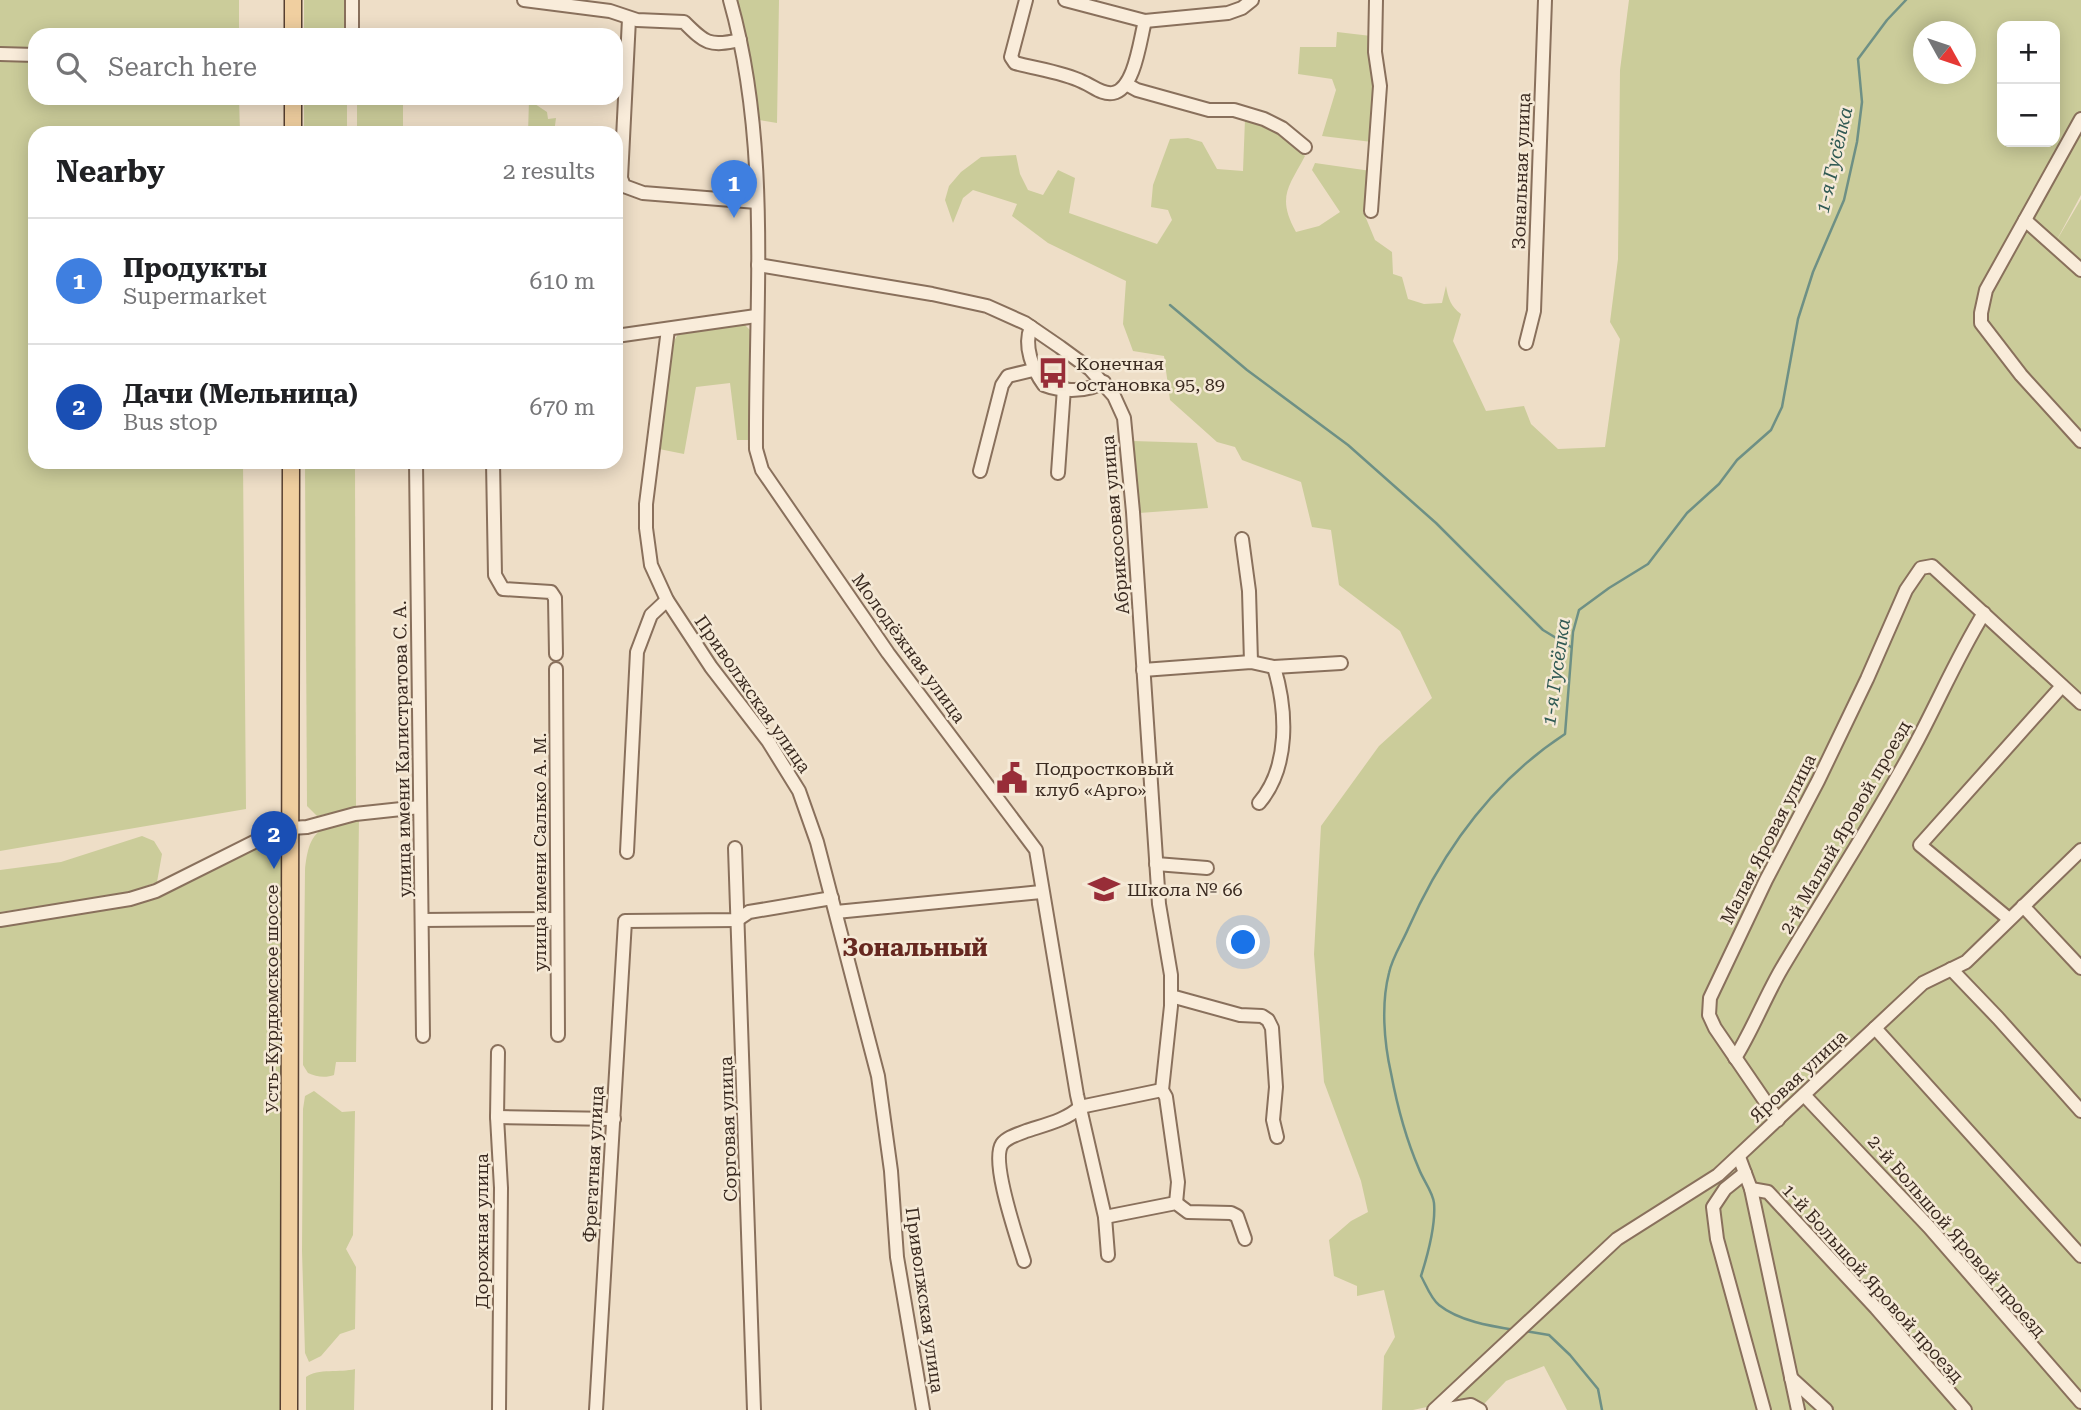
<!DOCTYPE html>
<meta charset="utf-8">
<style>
body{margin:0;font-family:"Roboto Serif",serif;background:#f2f2f2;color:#202124}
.controls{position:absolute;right:21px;top:21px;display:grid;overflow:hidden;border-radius:14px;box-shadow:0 4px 18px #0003}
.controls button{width:63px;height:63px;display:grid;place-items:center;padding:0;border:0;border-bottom:2px solid #e0e0e0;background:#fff;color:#202124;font:35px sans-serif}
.compass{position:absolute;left:1913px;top:21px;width:63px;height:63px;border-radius:50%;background:#fff;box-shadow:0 4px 18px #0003;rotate:130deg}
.you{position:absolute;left:1244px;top:943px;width:24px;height:24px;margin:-18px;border:5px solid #fff;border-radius:50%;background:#1a73e8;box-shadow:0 0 0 10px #1a73e833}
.badge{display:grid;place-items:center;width:46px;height:46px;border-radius:50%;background:#d93025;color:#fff;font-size:23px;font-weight:700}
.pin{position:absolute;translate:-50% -58px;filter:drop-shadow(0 2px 4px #0008)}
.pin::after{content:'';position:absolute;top:37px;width:24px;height:21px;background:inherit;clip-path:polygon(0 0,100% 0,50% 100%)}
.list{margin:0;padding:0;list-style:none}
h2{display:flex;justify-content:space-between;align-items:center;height:91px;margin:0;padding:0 28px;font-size:30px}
h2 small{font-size:23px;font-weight:400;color:#757577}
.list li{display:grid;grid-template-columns:46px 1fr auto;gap:21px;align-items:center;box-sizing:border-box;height:126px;padding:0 28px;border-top:2px solid #e0e0e0}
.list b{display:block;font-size:26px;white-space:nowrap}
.list p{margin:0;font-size:23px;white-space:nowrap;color:#757577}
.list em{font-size:23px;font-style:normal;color:#757577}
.icon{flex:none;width:38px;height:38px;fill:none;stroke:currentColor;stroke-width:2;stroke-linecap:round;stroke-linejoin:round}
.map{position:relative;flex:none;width:2081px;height:1410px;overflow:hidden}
.search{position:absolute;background:#fff;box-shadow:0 4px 18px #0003;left:28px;top:28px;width:595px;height:77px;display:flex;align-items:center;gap:18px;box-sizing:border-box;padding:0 24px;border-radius:21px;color:#757577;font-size:26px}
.panel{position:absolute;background:#fff;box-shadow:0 4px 18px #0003;left:28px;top:126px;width:595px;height:343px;border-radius:21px}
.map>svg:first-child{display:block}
</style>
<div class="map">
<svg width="2081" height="1410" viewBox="0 0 2081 1410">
<rect width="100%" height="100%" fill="#eedec7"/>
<g fill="#cbcc9a" fill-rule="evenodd">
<path d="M 0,0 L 239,0 L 239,35 L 35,35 L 35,98 L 239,98 L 240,133 L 35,133 L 35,462 L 243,462 L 246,809 L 0,851 Z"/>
<rect x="304" y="0" width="43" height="35"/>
<path d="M 737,0 L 779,0 L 777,123 L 759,120 L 744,25 Z"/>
<path d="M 1629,0 L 2081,0 L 2081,195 L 2054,245 L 2081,199 L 2081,1410 L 1567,1410 L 1544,1366 L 1506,1381 L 1483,1405 L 1468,1398 L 1413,1410 L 1382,1410 L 1384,1356 L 1395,1337 L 1384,1290 L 1357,1296 L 1357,1286 L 1334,1276 L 1329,1240 L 1351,1221 L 1368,1212 L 1361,1181 L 1324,1082 L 1314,954 L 1321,826 L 1379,746 L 1432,698 L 1400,631 L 1339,585 L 1331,530 L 1312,527 L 1301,482 L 1242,460 L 1235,447 L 1217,442 L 1170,400 L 1164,356 L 1133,351 L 1123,324 L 1126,281 L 1048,243 L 1012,216 L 1017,204 L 973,190 L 963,198 L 953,223 L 945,200 L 949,186 L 961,172 L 981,157 L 1016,155 L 1020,174 L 1028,190 L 1043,195 L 1058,170 L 1075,178 L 1069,213 L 1157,244 L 1172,220 L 1168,210 L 1151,207 L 1153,185 L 1170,139 L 1188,138 L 1202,142 L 1217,169 L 1243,171 L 1245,119 C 1274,125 1285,136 1305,156 C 1288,188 1277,197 1296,232 L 1319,226 L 1340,212 L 1312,170 L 1315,163 L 1371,171 L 1367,201 L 1363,211 L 1375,240 L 1392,252 L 1393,274 L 1402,277 L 1408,299 L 1424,304 L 1442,303 L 1446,286 C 1448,298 1451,307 1461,314 L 1453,341 L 1486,411 L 1524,406 L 1531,424 L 1558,449 L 1605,447 L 1620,339 L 1610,322 L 1618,259 L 1620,70 ZM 2002,26 L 2055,26 L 2055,142 L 2002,142 ZM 1924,32 L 1966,32 L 1966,74 L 1924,74 Z"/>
<path d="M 1337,32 L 1371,36 L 1376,86 L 1372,142 L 1322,136 L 1336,90 L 1332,79 L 1298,74 L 1300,47 L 1336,47 Z"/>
<rect x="304" y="98" width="43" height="35"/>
<path d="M 357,98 L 403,98 L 403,130 L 357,131 Z"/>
<path d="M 461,98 L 523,98 L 523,99 L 461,105 Z"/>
<path d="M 529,100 L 547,112 L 548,119 L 556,118 L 554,133 L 528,133 Z"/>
<path d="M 744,324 L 751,331 L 750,440 L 737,440 L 730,383 L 696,387 L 684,454 L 659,449 L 674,341 L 678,334 L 686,329 Z"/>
<path d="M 1133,441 L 1197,443 L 1208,508 L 1139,513 Z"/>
<path d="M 305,462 L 355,462 L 356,807 L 317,816 L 307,806 Z"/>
<path d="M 359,817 L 356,1062 L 336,1062 L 334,1075 C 326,1078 316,1077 308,1073 L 303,1065 L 305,871 C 309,828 320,827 359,817 Z"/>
<path d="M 142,836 L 154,841 L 162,854 L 157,882 L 127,893 L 0,912 L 0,870 L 61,862 Z"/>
<path d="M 260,845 L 275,847 L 281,858 L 281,1410 L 0,1410 L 0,925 L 130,904 Z"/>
<path d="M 314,1091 L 342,1112 L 355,1111 L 353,1235 L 346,1249 L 356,1267 L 355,1329 L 340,1334 L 321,1356 L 309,1362 L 305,1353 L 302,1251 L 303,1109 L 305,1096 Z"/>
<path d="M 355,1369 L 354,1410 L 306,1410 L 306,1377 C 318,1368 340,1373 355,1369 Z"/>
</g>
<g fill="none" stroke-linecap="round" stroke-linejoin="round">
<g stroke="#6e9085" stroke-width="2.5">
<path d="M 1170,305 L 1247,370 L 1348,445 L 1436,523 L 1543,630 L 1571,647"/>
<path d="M 1515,1330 C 1490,1326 1459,1321 1439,1305 C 1431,1299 1426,1285 1421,1276 C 1428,1254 1436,1226 1434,1203 C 1433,1192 1423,1180 1419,1169 C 1406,1139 1397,1105 1391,1073 C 1384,1042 1381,1004 1389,973 C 1392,958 1402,943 1408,929 C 1442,852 1493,781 1565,734 L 1573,632 L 1579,610 L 1609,588 L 1648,564 L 1687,513 L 1719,484 L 1737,460 L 1771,430 L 1782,407 L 1798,319 L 1813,272 L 1844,200 L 1857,142 L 1862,102 L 1858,59 L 1887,20 L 1906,0"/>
<path d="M 1525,1331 L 1549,1335 L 1570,1355 L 1598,1389 L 1602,1410"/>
</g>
<defs>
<g id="minor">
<path d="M 352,0 L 352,35"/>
<path d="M 524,0 L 610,11 L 637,20 L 684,22 C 705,43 709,47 740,40"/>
<path d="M 730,0 C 771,144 755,300 756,449 L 762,470 L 888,653 L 1036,850 L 1077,1095 L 1105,1217 L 1108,1255"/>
<path d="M 1026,0 L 1011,57 L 1015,63 C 1037,69 1063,72 1083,82 C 1093,86 1102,95 1113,93 C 1135,89 1140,39 1145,21"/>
<path d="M 1065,0 L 1145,21 L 1228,13 L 1242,8 L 1252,0"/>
<path d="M 629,19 L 621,178 L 624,186 L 643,193 L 757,202"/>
<path d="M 0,54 L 35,55"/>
<path d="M 1126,84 L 1137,90 L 1209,110 L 1234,110 L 1264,119 L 1282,128 L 1305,147"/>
<path d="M 2081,119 L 1986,290 L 1981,313 L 1981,323 L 2021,375 L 2081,441"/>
<path d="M 1371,211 L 1380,86 L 1375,52 L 1376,0"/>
<path d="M 2025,220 L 2081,270"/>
<path d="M 758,265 L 932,294 L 987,306 L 1025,323 L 1060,347 L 1090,369 L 1114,396 L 1124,418 L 1133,512 L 1159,904 L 1171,975 L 1171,1006 L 1162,1090 L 1166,1097 L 1178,1182 L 1176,1203"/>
<path d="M 1031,327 C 1023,346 1033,370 1044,385 C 1062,392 1088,392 1104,382"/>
<path d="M 668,329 L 646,504 L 646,528 L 651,565 L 667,600 L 711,667 L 768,741 L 799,791 L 817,842 L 878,1076 L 891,1171 L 897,1257 L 923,1410"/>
<path d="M 616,336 L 756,316"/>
<path d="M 1526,343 L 1534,311 L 1545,0"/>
<path d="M 416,462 L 423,1036"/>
<path d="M 493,462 L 495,575 L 503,589 L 551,592 L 555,598 L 556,654"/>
<path d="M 980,471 L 1002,385 L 1008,376 L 1033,370"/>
<path d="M 1058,473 L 1064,388"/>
<path d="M 1242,539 L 1249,591 L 1251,662"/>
<path d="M 556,669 L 558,1035"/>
<path d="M 1143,670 L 1251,662 L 1274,667 L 1341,663"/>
<path d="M 1259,803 C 1290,767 1287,710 1274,667"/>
<path d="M 735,848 L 754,1410"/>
<path d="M 627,852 L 637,652 L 651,615 L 667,600"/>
<path d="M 1156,864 L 1207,868"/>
<path d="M 2023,906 L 2081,968"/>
<path d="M 836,912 L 1041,892"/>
<path d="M 2009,919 L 1920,845 L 2062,686"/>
<path d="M 0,920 L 130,899 L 156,891 L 274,832 L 291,828 L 307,827 L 355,814 L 420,807"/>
<path d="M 422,920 L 556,919"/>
<path d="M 1951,969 L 1998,1018 L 2081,1111"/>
<path d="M 1171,996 L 1240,1015 L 1262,1016 L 1268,1020 L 1272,1028 L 1276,1087 L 1273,1120 L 1277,1137"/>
<path d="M 1875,1028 L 2081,1256"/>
<path d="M 498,1052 L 497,1117 L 501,1188 L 499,1410"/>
<path d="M 1735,1058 C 1753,1029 1765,997 1782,968 C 1826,894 1874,821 1915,745 C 1939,700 1957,657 1984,613"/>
<path d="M 1804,1095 L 1929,1227 L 2081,1402"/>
<path d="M 1080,1107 L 1162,1090"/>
<path d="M 497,1117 L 614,1119"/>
<path d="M 1778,1120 L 1715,1028 L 1709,1015 L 1710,998 L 1766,880 L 1818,781 L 1867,679 L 1906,590 L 1921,568 L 1932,566 L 2081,703"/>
<path d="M 1739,1157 L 1751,1189 L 1798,1410"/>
<path d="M 1745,1173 L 1725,1189 L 1713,1207 L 1717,1239 L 1764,1410"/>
<path d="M 1751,1189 L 1768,1192 L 1876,1308 L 1965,1410"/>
<path d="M 1105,1217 L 1176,1203 L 1188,1212 L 1231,1213 L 1237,1216 L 1245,1239"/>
<path d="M 1024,1261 C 1018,1240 990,1162 1002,1144 C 1007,1137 1019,1134 1026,1131 C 1044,1125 1067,1120 1080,1107"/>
<path d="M 1791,1378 L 1826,1410"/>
<path d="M 596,1410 L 625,921 L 737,920 L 749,912 L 832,898"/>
<path d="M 1434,1410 L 1617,1239 L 1718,1175 L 1923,983 L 1966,962 L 2081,850"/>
<path d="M 1442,1410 L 1471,1405 L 1480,1410"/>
</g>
<g id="major">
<path d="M 293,35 L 293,0"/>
<path d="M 293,133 L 293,98"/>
<path d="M 289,1410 L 291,462"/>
</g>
</defs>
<use href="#minor" stroke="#89705c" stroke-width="16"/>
<use href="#major" stroke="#573f30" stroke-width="19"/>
<use href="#minor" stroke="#f9ecda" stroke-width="12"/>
<use href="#major" stroke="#f0cfa0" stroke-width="16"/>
</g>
<defs>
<symbol id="bus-bare" viewBox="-9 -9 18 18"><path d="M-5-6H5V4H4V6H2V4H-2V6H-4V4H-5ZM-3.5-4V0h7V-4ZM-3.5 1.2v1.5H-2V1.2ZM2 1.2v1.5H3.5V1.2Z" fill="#982d38" stroke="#f5e9d6" stroke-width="2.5" paint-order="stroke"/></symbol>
<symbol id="civic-bare" viewBox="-9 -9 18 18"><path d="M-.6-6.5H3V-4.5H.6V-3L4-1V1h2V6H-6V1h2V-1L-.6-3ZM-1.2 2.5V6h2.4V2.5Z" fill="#982d38" stroke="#f5e9d6" stroke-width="2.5" paint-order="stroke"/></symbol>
<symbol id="school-bare" viewBox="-9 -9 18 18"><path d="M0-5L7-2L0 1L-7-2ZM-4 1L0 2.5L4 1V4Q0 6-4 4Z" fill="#982d38" stroke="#f5e9d6" stroke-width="2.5" paint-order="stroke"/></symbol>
</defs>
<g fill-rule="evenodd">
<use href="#bus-bare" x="1031" y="351" width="44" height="44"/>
<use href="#civic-bare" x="990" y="756" width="44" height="44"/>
<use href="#school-bare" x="1082" y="867" width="44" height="44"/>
</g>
<g text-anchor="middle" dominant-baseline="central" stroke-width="5" stroke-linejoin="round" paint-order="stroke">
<g font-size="18" fill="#3a2a20" stroke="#f5e9d6">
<text transform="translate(1521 171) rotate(-88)">Зональная улица</text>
<text transform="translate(1115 525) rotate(-95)">Абрикосовая улица</text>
<text transform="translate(909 648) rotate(54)">Молодёжная улица</text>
<text transform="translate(753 694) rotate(55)">Приволжская улица</text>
<text transform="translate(402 749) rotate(-91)">улица имени Калистратова С. А.</text>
<text transform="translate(1845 827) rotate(-60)">2-й Малый Яровой проезд</text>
<text transform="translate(1768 839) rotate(-63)">Малая Яровая улица</text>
<text transform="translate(539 852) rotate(-90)">улица имени Салько А. М.</text>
<text transform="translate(271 999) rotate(-90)">Усть-Курдюмское шоссе</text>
<text transform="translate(1798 1076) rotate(-43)">Яровая улица</text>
<text transform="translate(728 1129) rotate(-92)">Сорговая улица</text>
<text transform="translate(593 1164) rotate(-87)">Фрегатная улица</text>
<text transform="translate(481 1231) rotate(-90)">Дорожная улица</text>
<text transform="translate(1957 1236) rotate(49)">2-й Большой Яровой проезд</text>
<text transform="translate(1873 1283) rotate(48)">1-й Большой Яровой проезд</text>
<text transform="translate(925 1300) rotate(82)">Приволжская улица</text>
</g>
<g font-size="18" fill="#3a2a20" stroke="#f5e9d6" text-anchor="start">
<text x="1076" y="363">Конечная<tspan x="1076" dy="21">остановка 95, 89</tspan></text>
<text x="1035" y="768">Подростковый<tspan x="1035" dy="21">клуб «Арго»</tspan></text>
<text x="1127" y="889">Школа № 66</text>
</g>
<g font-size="19" font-style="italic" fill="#2f5953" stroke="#f5e9d6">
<text transform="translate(1834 160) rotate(-77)">1-я Гусёлка</text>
<text transform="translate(1556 672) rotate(-82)">1-я Гусёлка</text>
</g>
<g font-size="24" font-weight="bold" fill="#662820" stroke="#f5e9d6">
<text x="915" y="948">Зональный</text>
</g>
</g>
</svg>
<div class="controls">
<button>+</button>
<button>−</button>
</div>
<svg class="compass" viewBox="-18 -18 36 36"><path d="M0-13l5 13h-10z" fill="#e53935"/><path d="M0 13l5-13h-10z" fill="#757577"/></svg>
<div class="you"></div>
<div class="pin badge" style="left:734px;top:218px;background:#3f7fe0">1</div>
<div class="pin badge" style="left:274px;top:869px;background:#1a4fb4">2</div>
<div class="search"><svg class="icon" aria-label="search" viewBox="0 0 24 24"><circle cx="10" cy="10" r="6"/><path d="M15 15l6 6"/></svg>Search here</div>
<section class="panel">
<h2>Nearby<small>2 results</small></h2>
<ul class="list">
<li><span class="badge" style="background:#3f7fe0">1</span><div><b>Продукты</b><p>Supermarket</p></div><em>610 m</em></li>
<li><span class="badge" style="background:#1a4fb4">2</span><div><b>Дачи (Мельница)</b><p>Bus stop</p></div><em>670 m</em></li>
</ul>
</section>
</div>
